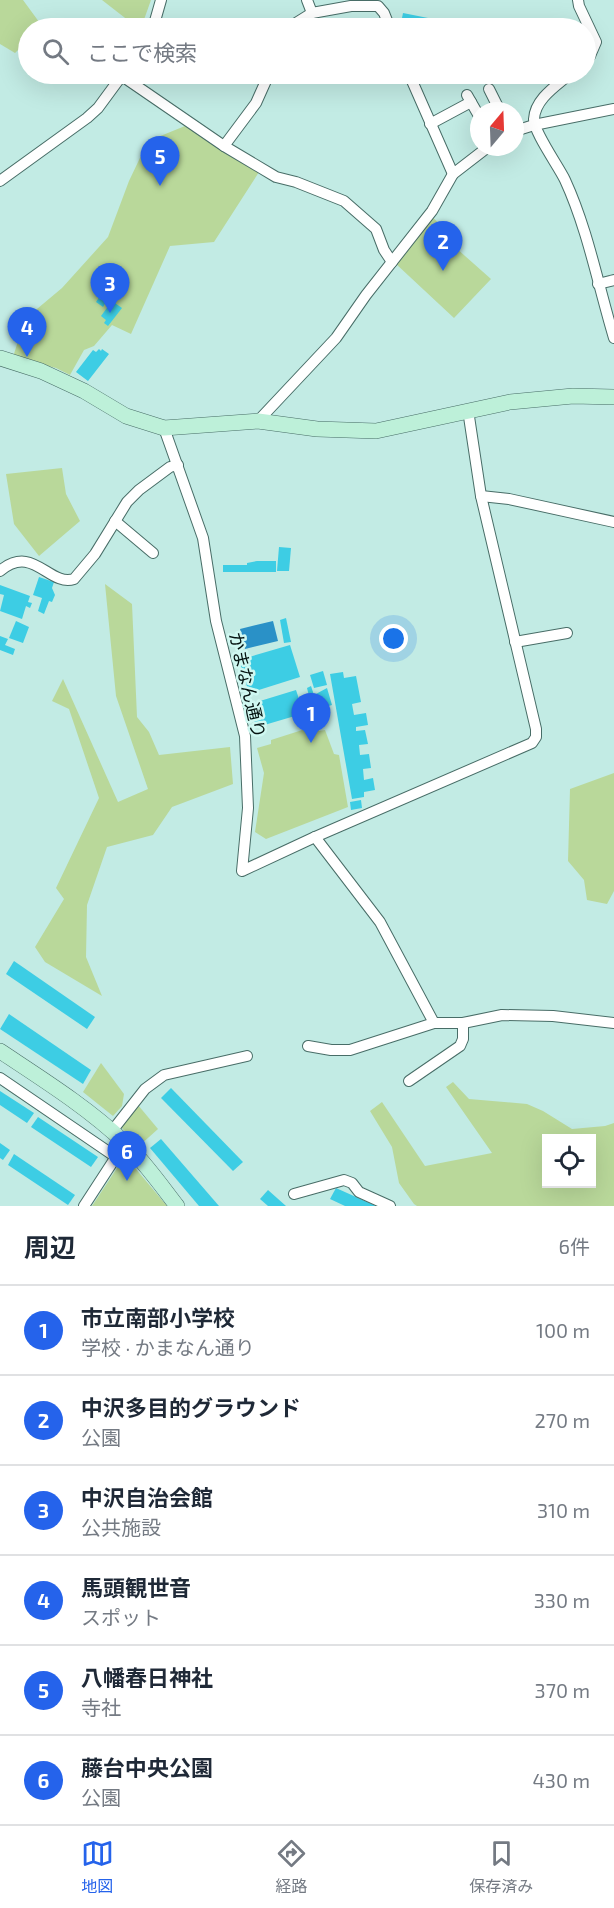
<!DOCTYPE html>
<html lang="ja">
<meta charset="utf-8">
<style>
body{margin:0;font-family:"Exo 2","Noto Sans JP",sans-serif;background:#f2f2f3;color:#1f2937}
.controls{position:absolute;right:18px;bottom:18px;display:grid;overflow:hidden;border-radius:0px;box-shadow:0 6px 24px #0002}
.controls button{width:54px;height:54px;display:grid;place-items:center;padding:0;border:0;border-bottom:2px solid #e0e1e3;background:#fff;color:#1f2937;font:30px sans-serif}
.compass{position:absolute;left:470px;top:102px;width:54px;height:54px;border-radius:50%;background:#fff;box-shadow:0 6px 24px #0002;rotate:19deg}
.you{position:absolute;left:394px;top:639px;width:21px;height:21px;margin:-15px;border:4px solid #fff;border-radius:50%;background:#1a73e8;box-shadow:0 0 0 9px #1a73e833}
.badge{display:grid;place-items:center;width:39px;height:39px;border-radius:50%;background:#2563eb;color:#fff;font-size:20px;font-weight:700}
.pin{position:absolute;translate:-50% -50px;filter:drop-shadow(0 2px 3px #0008)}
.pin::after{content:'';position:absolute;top:32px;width:21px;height:18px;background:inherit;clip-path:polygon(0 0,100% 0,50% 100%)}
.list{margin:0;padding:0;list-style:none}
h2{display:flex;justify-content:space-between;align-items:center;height:78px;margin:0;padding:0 24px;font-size:26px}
h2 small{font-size:20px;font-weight:400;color:#747a83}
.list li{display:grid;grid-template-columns:39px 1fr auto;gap:18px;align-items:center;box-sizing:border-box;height:90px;padding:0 24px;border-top:2px solid #e0e1e3}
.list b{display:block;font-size:22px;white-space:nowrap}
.list p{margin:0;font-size:20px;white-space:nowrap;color:#747a83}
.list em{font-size:20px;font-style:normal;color:#747a83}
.icon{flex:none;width:33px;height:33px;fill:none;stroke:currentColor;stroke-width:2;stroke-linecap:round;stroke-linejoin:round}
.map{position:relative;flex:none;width:614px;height:1206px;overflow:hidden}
.search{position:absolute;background:#fff;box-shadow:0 6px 24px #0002;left:18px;right:18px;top:18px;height:66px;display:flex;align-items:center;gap:15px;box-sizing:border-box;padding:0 21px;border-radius:33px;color:#747a83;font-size:22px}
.sheet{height:618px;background:#fff}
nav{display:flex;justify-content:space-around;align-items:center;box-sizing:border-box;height:84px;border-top:2px solid #e0e1e3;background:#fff;font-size:16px;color:#747a83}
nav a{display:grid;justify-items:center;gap:3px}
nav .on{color:#2563eb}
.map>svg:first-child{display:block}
</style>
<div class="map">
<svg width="614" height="1206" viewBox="0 0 614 1206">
<rect width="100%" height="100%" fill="#c2ebe4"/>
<g fill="#b9d89a" fill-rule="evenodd">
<path d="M 0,0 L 23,0 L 42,26 L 40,28 L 28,28 L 28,40 L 15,53 L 0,44 Z"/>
<path d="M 102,0 L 151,0 L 141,28 L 138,28 Z"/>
<path d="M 185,126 L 259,172 L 214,242 L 170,246 L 131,334 L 112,325 L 94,346 L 84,350 L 70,375 L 56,368 L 13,357 L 25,319 L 62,288 L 108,237 L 129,181 L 148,141 Z"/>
<path d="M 431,216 L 451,234 L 447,240 L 491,279 L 454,318 L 395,263 Z"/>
<path d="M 62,468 L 66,494 L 80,521 L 39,556 L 14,524 L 6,474 Z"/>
<path d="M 105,584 L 132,604 L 137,717 L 149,732 L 159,755 L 230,747 L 233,784 L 172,807 L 153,835 L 107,847 L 87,905 L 86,957 L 102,996 L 45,962 L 35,947 L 64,899 L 56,888 L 99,798 L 69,709 L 52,701 L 63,679 L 118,802 L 148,789 L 116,696 Z"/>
<path d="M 318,725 L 319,731 L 325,730 L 334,754 L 339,755 L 348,807 L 266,839 L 255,832 L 264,773 L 257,748 L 271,744 L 271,740 Z"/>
<path d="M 614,773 L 614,891 L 607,904 L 587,900 L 584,880 L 568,861 L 570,789 Z"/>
<path d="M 101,1063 L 124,1094 L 122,1106 L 113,1116 L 83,1092 Z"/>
<path d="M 453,1082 L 469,1099 L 527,1104 L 543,1111 L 572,1129 L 605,1126 L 614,1123 L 614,1206 L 417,1206 L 414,1204 L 399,1183 L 392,1147 L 370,1111 L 382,1102 L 425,1166 L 492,1153 L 446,1087 ZM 546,1138 L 592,1138 L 592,1184 L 546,1184 Z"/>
<path d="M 138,1105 L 158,1129 L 139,1146 L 121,1127 Z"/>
<path d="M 125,1156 L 167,1206 L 92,1206 Z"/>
</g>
<path fill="#2a91c7" d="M 273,621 L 278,641 L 245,649 L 240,629 Z"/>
<g fill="#3dcde4">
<path d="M 403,13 L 438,20 L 437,28 L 400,28 Z"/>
<path d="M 102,293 L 109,297 L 103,307 L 96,302 Z"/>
<path d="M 112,301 L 122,308 L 108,326 L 104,323 L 106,320 L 101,316 Z"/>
<path d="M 99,349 L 101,351 L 102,349 L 109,354 L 88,381 L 76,372 L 93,350 L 96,352 Z"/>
<path d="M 279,547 L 291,548 L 289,571 L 277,571 Z"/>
<path d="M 257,561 L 276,561 L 276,572 L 223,572 L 223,565 L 247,565 L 247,563 Z"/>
<path d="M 39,577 L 54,582 L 52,588 L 55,595 L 52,602 L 49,601 L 44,614 L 38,611 L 42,598 L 33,595 Z"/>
<path d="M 0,585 L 30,596 L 28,602 L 32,603 L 30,608 L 26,606 L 22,619 L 0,611 L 4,595 L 0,594 Z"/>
<path d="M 286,618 L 291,642 L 284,643 L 280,620 Z"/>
<path d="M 16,621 L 29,627 L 23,643 L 9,638 Z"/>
<path d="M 0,636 L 8,639 L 5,645 L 15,649 L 13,655 L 0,650 Z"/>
<path d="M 290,645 L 300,677 L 249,693 L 239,660 Z"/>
<path d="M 323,671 L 327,685 L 314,688 L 310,675 Z"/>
<path d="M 343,672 L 344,678 L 356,676 L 361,702 L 352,704 L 354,715 L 366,713 L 368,725 L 356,727 L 356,731 L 365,730 L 368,744 L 359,745 L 360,755 L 369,754 L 371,768 L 363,769 L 364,780 L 373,778 L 375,790 L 364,792 L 364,797 L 352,799 L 330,674 Z"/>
<path d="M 311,686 L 314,695 L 327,688 L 332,705 L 261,726 L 260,723 L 255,724 L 252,708 L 261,706 L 260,701 L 296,690 L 299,699 L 309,696 L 307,688 Z"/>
<path d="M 361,800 L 362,808 L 351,810 L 350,802 Z"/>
<path d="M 14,961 L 95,1017 L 87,1029 L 6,974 Z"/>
<path d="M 9,1014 L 91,1070 L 83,1084 L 0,1029 Z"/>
<path d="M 171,1088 L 243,1162 L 233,1171 L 161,1098 Z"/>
<path d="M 0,1091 L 34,1113 L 27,1123 L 0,1105 Z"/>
<path d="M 38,1117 L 98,1157 L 91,1167 L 31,1127 Z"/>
<path d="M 161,1139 L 219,1206 L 199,1206 L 150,1148 Z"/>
<path d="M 0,1143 L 10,1150 L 3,1160 L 0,1158 Z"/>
<path d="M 14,1154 L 75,1195 L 68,1205 L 8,1165 Z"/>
<path d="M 336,1188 L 376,1206 L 345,1206 L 330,1199 Z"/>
<path d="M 268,1190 L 286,1206 L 268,1206 L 260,1199 Z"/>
</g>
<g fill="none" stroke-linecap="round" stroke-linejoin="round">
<defs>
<g id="street">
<path d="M 307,0 L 312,13"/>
<path d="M 578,0 L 579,6 L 596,42 L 590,56 L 586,60"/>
<path d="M 153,28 L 161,0"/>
<path d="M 288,28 L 312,13 L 351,6 L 378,6 L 384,13 L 390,28"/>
<path d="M 409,74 L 453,174"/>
<path d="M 570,74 C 556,86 535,99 534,119 C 533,131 559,167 565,180 C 588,230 598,285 614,338"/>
<path d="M 122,76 L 224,146 L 276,177 L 296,182 L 344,201 L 376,229 L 384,250 L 392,262"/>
<path d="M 489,89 L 500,111"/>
<path d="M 467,95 L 479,116"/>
<path d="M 430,124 L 471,102"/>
<path d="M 515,131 L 534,125 L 614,109"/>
<path d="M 224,146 L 256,103 L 269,74"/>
<path d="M 0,181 L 87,118 L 98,108 L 123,74"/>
<path d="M 598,284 L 614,280"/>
<path d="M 258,421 L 336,338 L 366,295 L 432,211 L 453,174 L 488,147"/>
<path d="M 164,428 L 203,538 L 216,621 L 245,736 L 248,808 L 242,871 L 315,837 L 532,743 L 536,737 L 536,729 L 481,496 L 468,410"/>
<path d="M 481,496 L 509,499 L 614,522"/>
<path d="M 115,521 L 153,553"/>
<path d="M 0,571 C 33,543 49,587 74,579 L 95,554 L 127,502 L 139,490 L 170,467 L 178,465"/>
<path d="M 515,642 L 567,633"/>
<path d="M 315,837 L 380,922 L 434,1023"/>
<path d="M 308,1046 L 331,1050 L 350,1050 L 434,1023 L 463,1023 L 502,1015 L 553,1016 L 614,1023"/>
<path d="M 0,1078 L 116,1157"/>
<path d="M 409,1081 L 460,1046 L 463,1039 L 463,1023"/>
<path d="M 112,1131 L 145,1089 L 164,1075 L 247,1056"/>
<path d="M 294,1194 L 344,1180 L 352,1183 L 359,1192 L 390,1206"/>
<path d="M 84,1206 L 125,1143"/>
</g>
<g id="secondary">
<path d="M 0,358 L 41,371 L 84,391 L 126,416 L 164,428 L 258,421 L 317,429 L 376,431 L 510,402 L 573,396 L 614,397"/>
<path d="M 0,1051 C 42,1079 87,1107 124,1142 C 144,1161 160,1184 177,1206"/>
</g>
</defs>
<use href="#street" stroke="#486d67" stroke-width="12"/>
<use href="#secondary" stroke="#486d67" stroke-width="16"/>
<use href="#street" stroke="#fff" stroke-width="10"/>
<use href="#secondary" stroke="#bdf0d9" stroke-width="15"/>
</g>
<g text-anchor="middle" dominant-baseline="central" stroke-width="5" stroke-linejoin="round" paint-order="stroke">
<g font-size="18" fill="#041210" stroke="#cff8f1">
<text transform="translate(248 685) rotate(77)">かまなん通り</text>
</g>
</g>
</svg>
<div class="controls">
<button><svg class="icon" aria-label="locate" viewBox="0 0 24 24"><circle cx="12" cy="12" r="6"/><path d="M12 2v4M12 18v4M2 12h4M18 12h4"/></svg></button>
</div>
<svg class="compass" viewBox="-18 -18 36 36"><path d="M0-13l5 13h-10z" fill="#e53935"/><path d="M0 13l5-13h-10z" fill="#747a83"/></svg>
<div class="you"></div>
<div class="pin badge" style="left:311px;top:743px">1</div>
<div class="pin badge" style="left:443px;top:271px">2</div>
<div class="pin badge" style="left:110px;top:313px">3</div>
<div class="pin badge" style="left:27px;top:357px">4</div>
<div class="pin badge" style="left:160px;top:186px">5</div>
<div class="pin badge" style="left:127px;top:1181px">6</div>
<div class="search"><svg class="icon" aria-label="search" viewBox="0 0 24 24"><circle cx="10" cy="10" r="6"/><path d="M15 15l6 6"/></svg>ここで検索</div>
</div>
<section class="sheet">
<h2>周辺<small>6件</small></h2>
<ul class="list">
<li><span class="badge">1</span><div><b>市立南部小学校</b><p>学校 · かまなん通り</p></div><em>100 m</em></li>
<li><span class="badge">2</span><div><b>中沢多目的グラウンド</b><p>公園</p></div><em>270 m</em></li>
<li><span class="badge">3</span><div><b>中沢自治会館</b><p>公共施設</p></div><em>310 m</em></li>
<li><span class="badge">4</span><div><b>馬頭観世音</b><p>スポット</p></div><em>330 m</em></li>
<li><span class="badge">5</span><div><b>八幡春日神社</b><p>寺社</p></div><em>370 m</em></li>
<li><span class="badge">6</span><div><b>藤台中央公園</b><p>公園</p></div><em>430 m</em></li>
</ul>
</section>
<nav>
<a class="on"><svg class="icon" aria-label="map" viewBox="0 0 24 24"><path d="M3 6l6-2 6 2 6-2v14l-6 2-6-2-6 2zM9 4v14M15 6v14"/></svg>地図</a>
<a><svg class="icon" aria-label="directions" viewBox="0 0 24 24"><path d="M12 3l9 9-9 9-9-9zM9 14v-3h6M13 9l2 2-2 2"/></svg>経路</a>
<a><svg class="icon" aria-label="saved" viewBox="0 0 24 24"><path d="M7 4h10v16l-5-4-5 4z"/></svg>保存済み</a>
</nav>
